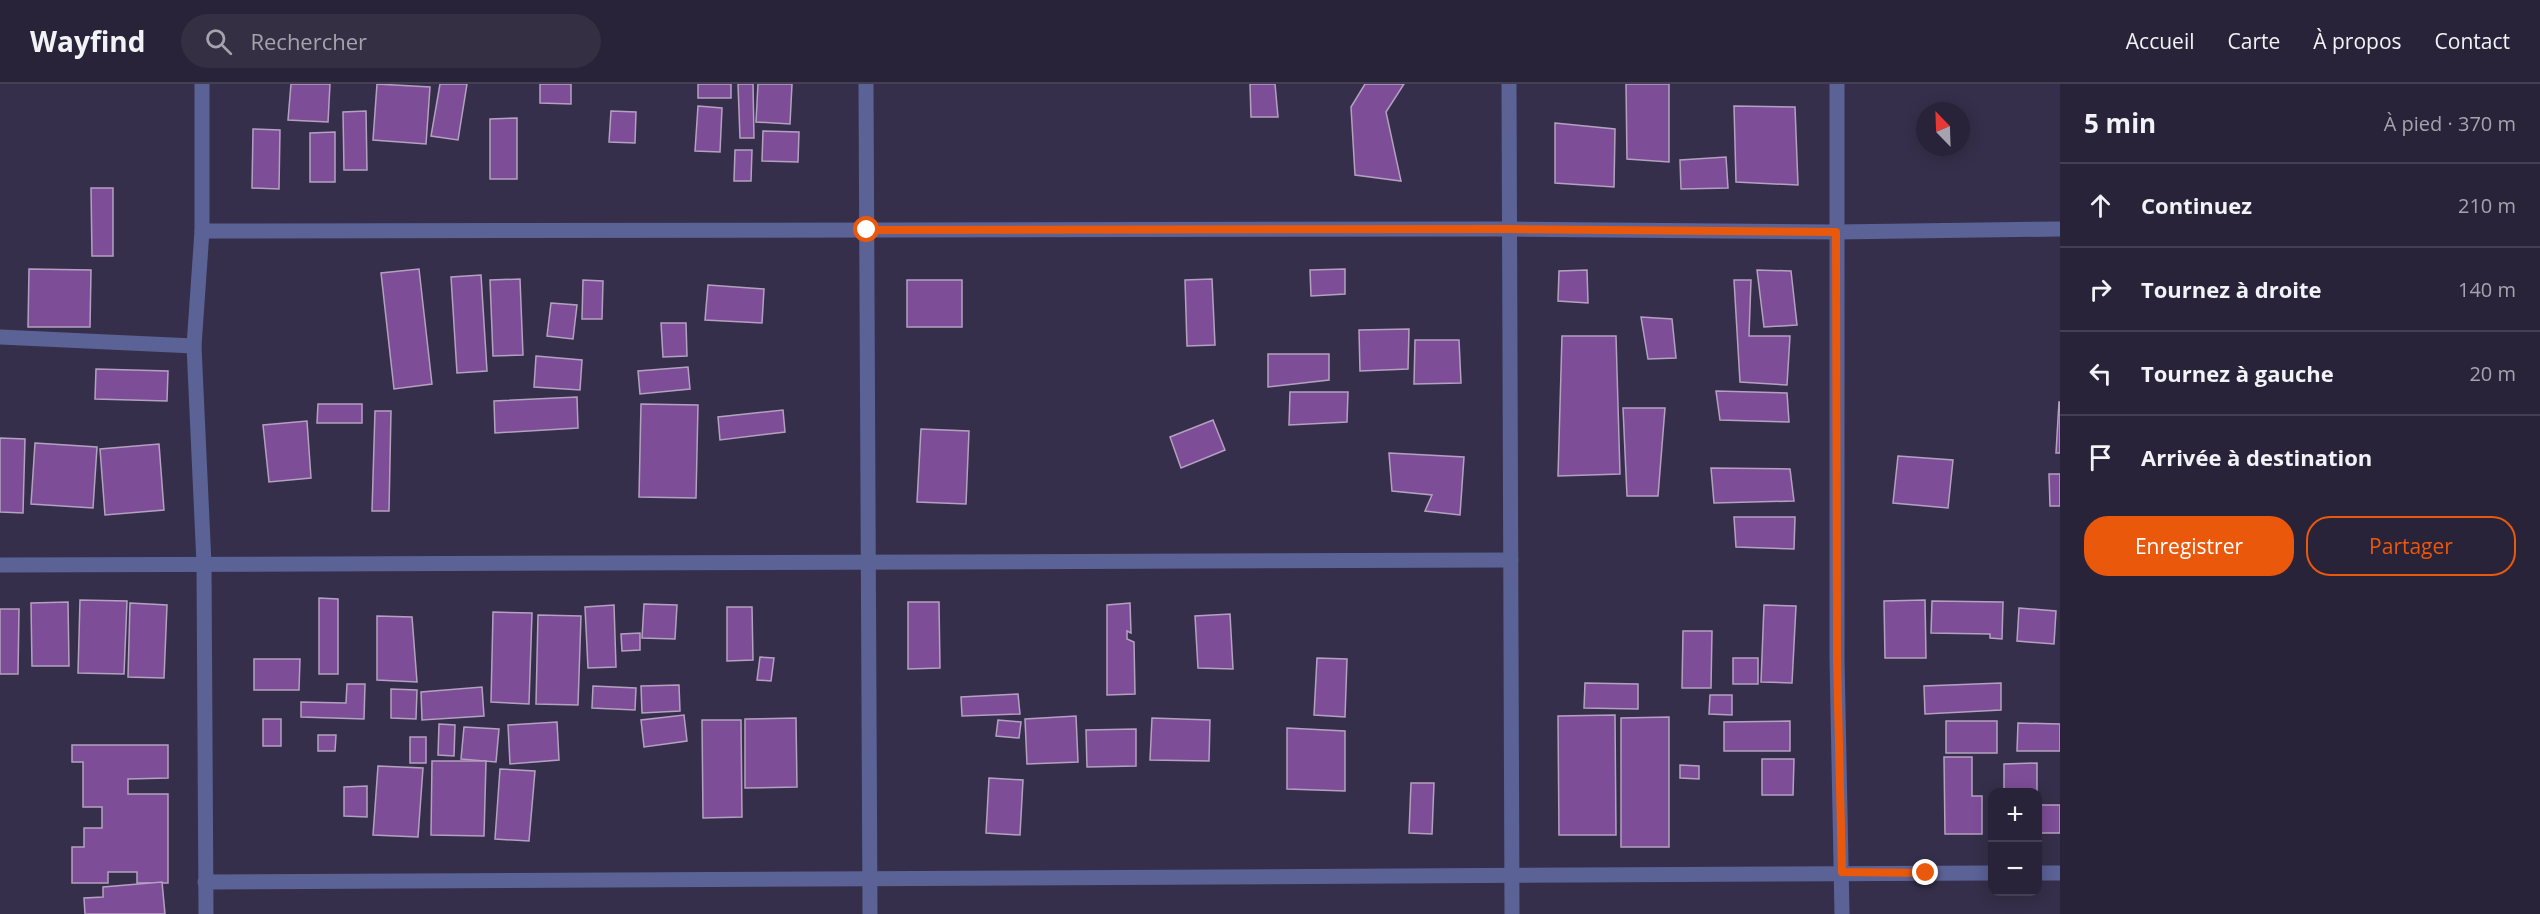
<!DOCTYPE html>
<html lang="fr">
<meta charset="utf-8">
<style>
body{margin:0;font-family:"Open Sans",sans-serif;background:#342f43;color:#f1f3f6}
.controls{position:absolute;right:18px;bottom:18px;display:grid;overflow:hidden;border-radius:12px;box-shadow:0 3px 15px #0003}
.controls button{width:54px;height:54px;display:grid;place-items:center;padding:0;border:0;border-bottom:2px solid #444053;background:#282338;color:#f1f3f6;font:30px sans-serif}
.compass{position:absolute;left:1916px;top:18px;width:54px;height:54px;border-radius:50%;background:#282338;box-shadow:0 3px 15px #0003;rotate:337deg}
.stop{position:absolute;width:18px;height:18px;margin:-14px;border:4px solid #ea580c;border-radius:50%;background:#fff}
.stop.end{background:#ea580c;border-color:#fff;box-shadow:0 2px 6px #0008}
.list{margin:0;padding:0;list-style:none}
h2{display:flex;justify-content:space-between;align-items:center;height:78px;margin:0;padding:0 24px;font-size:26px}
h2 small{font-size:20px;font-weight:400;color:#a5a4ae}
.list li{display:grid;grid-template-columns:39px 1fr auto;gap:18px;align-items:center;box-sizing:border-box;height:84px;padding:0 24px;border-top:2px solid #444053}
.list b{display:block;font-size:22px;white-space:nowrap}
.list em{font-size:20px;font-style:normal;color:#a5a4ae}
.actions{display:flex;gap:12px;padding:18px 24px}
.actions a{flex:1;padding:14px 0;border:2px solid #ea580c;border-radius:24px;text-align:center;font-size:21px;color:#ea580c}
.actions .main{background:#ea580c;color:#fff}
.icon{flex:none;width:33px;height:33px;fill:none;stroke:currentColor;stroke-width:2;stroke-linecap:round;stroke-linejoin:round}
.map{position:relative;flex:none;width:2060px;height:830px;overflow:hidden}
header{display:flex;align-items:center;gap:36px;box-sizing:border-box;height:84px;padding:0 30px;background:#282338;border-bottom:2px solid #444053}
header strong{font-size:28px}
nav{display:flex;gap:33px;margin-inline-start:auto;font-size:21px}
.search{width:420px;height:54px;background:#342f43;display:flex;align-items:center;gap:15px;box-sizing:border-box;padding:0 21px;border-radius:33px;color:#a5a4ae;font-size:22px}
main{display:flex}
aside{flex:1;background:#282338}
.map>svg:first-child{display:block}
</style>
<header>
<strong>Wayfind</strong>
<div class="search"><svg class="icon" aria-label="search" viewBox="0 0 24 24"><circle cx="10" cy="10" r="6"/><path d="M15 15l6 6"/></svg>Rechercher</div>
<nav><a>Accueil</a><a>Carte</a><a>À propos</a><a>Contact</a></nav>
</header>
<main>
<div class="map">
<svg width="2060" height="830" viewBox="0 0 2060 830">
<rect width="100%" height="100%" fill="#362f4b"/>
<g fill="#7d4d97" stroke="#b4a1c0" stroke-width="1.5">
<path d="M 291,0 L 330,0 L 328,38 L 288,36 Z"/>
<path d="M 377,0 L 430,3 L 426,60 L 373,56 Z"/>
<path d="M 440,0 L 467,0 L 458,56 L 431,52 Z"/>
<path d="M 540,0 L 571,0 L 571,20 L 540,19 Z"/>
<rect x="698" y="0" width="33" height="14"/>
<path d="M 738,0 L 753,0 L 754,54 L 740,54 Z"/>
<path d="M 758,0 L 792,0 L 790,40 L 756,38 Z"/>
<path d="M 1250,0 L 1275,0 L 1278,33 L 1251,33 Z"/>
<path d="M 1365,0 L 1404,0 L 1386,28 L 1401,97 L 1355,91 L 1351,23 Z"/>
<path d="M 1626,0 L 1669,0 L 1669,78 L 1627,75 Z"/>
<path d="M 698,22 L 722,24 L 720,68 L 695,67 Z"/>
<path d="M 1734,22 L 1795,23 L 1798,101 L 1736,98 Z"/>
<path d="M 366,27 L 367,86 L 344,86 L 343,28 Z"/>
<path d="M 611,27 L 636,28 L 635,59 L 609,58 Z"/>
<path d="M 517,34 L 517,95 L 490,95 L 490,35 Z"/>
<path d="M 1555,39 L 1615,45 L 1614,103 L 1555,99 Z"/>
<path d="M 253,45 L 280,46 L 279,105 L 252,104 Z"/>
<path d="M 763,47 L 799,48 L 798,78 L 762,77 Z"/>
<path d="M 335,48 L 335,98 L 310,98 L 310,49 Z"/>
<path d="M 735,66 L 752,66 L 751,97 L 734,97 Z"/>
<path d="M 1726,73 L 1728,104 L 1681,105 L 1680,76 Z"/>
<path d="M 91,104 L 113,104 L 113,172 L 92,172 Z"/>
<path d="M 29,185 L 91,186 L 90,243 L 28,243 Z"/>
<path d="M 419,185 L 432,300 L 394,305 L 381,189 Z"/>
<path d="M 1345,185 L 1345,210 L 1311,212 L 1310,186 Z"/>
<path d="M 1587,186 L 1588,219 L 1558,217 L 1559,187 Z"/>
<path d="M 1757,186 L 1791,187 L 1797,241 L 1764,243 Z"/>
<path d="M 481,191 L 487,287 L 457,289 L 451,193 Z"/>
<path d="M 520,195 L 523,271 L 493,272 L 490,196 Z"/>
<path d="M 1212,195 L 1215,261 L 1187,262 L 1185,196 Z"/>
<path d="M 583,196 L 603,197 L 602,235 L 582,235 Z"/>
<rect x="907" y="196" width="55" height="47"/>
<path d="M 1734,196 L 1751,196 L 1749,252 L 1790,252 L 1787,301 L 1740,298 Z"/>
<path d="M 708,201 L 764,205 L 762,239 L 705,236 Z"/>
<path d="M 551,219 L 577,221 L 573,255 L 547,252 Z"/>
<path d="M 1641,233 L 1672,235 L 1676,274 L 1648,275 Z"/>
<path d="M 661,239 L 686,239 L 687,272 L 663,273 Z"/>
<path d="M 1409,245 L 1408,285 L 1360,287 L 1359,246 Z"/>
<path d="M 1562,252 L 1616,252 L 1620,390 L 1558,392 Z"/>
<path d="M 1415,256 L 1459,256 L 1461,299 L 1414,300 Z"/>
<path d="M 1268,270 L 1329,270 L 1329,296 L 1268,303 Z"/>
<path d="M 536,272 L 582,276 L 580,306 L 534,303 Z"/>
<path d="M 688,283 L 690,305 L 640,310 L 638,287 Z"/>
<path d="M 96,285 L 168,287 L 167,317 L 95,315 Z"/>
<path d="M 1716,307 L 1787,309 L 1789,338 L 1720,336 Z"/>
<path d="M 1290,308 L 1348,308 L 1347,338 L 1289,341 Z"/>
<path d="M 577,313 L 578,344 L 495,349 L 494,317 Z"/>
<path d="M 2059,318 L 2060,318 L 2060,369 L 2056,369 Z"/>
<path d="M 318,320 L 362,320 L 362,339 L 317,339 Z"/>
<path d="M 641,320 L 698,321 L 696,414 L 639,413 Z"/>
<path d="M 1623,324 L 1665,324 L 1658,412 L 1627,412 Z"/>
<path d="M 783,326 L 785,348 L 720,356 L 718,333 Z"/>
<path d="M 375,327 L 391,327 L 389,427 L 372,427 Z"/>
<path d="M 1213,336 L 1225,366 L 1181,384 L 1170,353 Z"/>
<path d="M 307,337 L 311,394 L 269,398 L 263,341 Z"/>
<path d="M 921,345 L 969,347 L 966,420 L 917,418 Z"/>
<path d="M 0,354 L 25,355 L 23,429 L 0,428 Z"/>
<path d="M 35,359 L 97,363 L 93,424 L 31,420 Z"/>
<path d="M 159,360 L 164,426 L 105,431 L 100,365 Z"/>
<path d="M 1389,369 L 1464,373 L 1460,431 L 1425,427 L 1432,411 L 1392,407 Z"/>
<path d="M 1898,372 L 1953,376 L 1948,424 L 1893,419 Z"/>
<path d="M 1711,384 L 1790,385 L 1794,417 L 1714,419 Z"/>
<path d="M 2049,390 L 2060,390 L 2060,422 L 2050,422 Z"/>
<path d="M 1734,433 L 1795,433 L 1794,465 L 1736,463 Z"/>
<path d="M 319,514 L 338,515 L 338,590 L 319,590 Z"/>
<path d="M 80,516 L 127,517 L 124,590 L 78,589 Z"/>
<path d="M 1925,516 L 1926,574 L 1885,574 L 1884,517 Z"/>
<path d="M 1932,517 L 2003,518 L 2002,555 L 1990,554 L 1990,550 L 1931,549 Z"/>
<path d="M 68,518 L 69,582 L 32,582 L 31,519 Z"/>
<path d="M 908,518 L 939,518 L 940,584 L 908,585 Z"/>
<path d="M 130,519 L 167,521 L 164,594 L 128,593 Z"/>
<path d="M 1130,519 L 1131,549 L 1127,547 L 1127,555 L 1134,558 L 1135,610 L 1107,611 L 1107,521 Z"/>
<path d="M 644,520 L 677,521 L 675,555 L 642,554 Z"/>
<path d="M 614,521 L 616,583 L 588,584 L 585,523 Z"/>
<path d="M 1764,521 L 1796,522 L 1792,599 L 1761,598 Z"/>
<path d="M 727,523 L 752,523 L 753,576 L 727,577 Z"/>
<path d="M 2019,524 L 2056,527 L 2054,560 L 2017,557 Z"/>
<path d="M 0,525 L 19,525 L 18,590 L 0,590 Z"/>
<path d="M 493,528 L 532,529 L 529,620 L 491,618 Z"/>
<path d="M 1230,530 L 1233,585 L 1198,584 L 1195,532 Z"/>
<path d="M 538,531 L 581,532 L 578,621 L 536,620 Z"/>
<path d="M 377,532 L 412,533 L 417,598 L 377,596 Z"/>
<path d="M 1683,547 L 1712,547 L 1711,604 L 1682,604 Z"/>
<path d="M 640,549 L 640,566 L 622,567 L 621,550 Z"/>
<path d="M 760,573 L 774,574 L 771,597 L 757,596 Z"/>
<path d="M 1317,574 L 1347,575 L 1345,633 L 1314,631 Z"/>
<rect x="1733" y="574" width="25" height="26"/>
<path d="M 254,575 L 300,575 L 299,606 L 254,606 Z"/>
<path d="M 1585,599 L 1638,600 L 1638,625 L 1584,624 Z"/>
<path d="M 2001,599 L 2001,626 L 1925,630 L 1924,602 Z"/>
<path d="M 347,600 L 365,600 L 364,635 L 301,633 L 301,618 L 346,619 Z"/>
<path d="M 679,601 L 680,627 L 642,629 L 641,602 Z"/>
<path d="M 593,602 L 636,604 L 635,626 L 592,624 Z"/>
<path d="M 482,603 L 484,632 L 422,636 L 421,608 Z"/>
<path d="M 391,605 L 417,606 L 416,635 L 391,634 Z"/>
<path d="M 1018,610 L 1020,630 L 962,632 L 961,613 Z"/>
<path d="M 1710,611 L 1732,611 L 1732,631 L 1709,630 Z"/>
<path d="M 684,631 L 687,657 L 644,663 L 641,636 Z"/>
<path d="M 1615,631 L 1616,751 L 1559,751 L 1558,632 Z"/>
<path d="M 1076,632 L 1078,678 L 1027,680 L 1025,635 Z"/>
<path d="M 1669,633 L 1669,763 L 1621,763 L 1621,634 Z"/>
<path d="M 796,634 L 797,703 L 745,704 L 745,635 Z"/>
<path d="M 1152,634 L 1210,636 L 1209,677 L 1150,676 Z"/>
<rect x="263" y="635" width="18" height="27"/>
<path d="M 702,636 L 741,636 L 742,733 L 703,734 Z"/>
<path d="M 998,636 L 1021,638 L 1019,654 L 996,652 Z"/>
<path d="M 1790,637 L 1790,667 L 1724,667 L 1724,638 Z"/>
<rect x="1946" y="637" width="51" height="32"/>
<path d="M 557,638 L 559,676 L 510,680 L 508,641 Z"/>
<path d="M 2018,639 L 2060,640 L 2060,667 L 2017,667 Z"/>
<path d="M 439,640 L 455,641 L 454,672 L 438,671 Z"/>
<path d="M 464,643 L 499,645 L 496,678 L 461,675 Z"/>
<path d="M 1287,644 L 1345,647 L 1345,707 L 1287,705 Z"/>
<path d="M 1136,645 L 1136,682 L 1087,683 L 1086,646 Z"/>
<path d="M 318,651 L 336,651 L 335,667 L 318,667 Z"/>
<rect x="410" y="653" width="16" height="26"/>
<path d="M 72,661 L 168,661 L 168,694 L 128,695 L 128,710 L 168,710 L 168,799 L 137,799 L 137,788 L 108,788 L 108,799 L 72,799 L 72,763 L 84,763 L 84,744 L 102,744 L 102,723 L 83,723 L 83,678 L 72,678 Z"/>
<path d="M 1944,673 L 1972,673 L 1972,712 L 1982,712 L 1982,750 L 1945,750 Z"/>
<path d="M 1762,675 L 1794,675 L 1793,711 L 1762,711 Z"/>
<path d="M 432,677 L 486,677 L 484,752 L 431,751 Z"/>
<path d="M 2037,679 L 2037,708 L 2004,708 L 2004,680 Z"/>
<path d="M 1680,681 L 1699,682 L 1699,695 L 1680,694 Z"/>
<path d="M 378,682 L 423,684 L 418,753 L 373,751 Z"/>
<path d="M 500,685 L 535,687 L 529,757 L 495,755 Z"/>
<path d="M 989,694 L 1023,696 L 1020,751 L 986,749 Z"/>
<path d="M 1411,699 L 1434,699 L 1432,750 L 1409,749 Z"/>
<path d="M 367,702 L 367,733 L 344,732 L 344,703 Z"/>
<rect x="2038" y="721" width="22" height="28"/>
<path d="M 162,798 L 165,830 L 85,830 L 84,814 L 103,813 L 103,803 Z"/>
</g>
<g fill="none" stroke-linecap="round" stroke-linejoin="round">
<g stroke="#5a6296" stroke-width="15">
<path d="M 202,0 L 202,147 L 194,262 L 204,480 L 206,830"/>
<path d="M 866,0 L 870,830"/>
<path d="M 1509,0 L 1512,830"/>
<path d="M 1837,0 L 1837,574 L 1842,830"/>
<path d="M 202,147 L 1510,145 L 1836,148 L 2060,145"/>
<path d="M 0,253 L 194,262"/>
<path d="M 0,481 L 1511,476"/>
<path d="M 2038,789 L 2060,789"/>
<path d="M 205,798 L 1992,789"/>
</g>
</g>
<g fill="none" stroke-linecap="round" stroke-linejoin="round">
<path stroke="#ea580c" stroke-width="8" d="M 867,146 L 1510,145 L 1836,148 L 1837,574 L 1842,788 L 1926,789"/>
</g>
</svg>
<div class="controls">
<button>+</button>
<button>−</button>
</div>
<svg class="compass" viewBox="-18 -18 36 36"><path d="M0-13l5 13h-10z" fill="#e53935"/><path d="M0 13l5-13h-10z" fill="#a5a4ae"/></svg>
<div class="stop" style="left:867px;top:146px"></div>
<div class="stop end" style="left:1926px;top:789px"></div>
</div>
<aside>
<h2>5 min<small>À pied · 370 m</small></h2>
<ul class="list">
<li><svg class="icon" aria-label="ahead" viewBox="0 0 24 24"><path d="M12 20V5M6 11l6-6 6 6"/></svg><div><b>Continuez</b></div><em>210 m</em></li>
<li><svg class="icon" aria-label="right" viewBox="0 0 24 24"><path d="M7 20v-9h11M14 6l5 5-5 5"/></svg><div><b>Tournez à droite</b></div><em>140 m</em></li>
<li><svg class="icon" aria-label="left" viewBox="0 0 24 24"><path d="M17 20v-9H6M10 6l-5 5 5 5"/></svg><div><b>Tournez à gauche</b></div><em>20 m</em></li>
<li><svg class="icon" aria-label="arrive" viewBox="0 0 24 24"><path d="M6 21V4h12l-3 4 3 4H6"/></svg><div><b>Arrivée à destination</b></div></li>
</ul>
<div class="actions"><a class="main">Enregistrer</a><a>Partager</a></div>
</aside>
</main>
